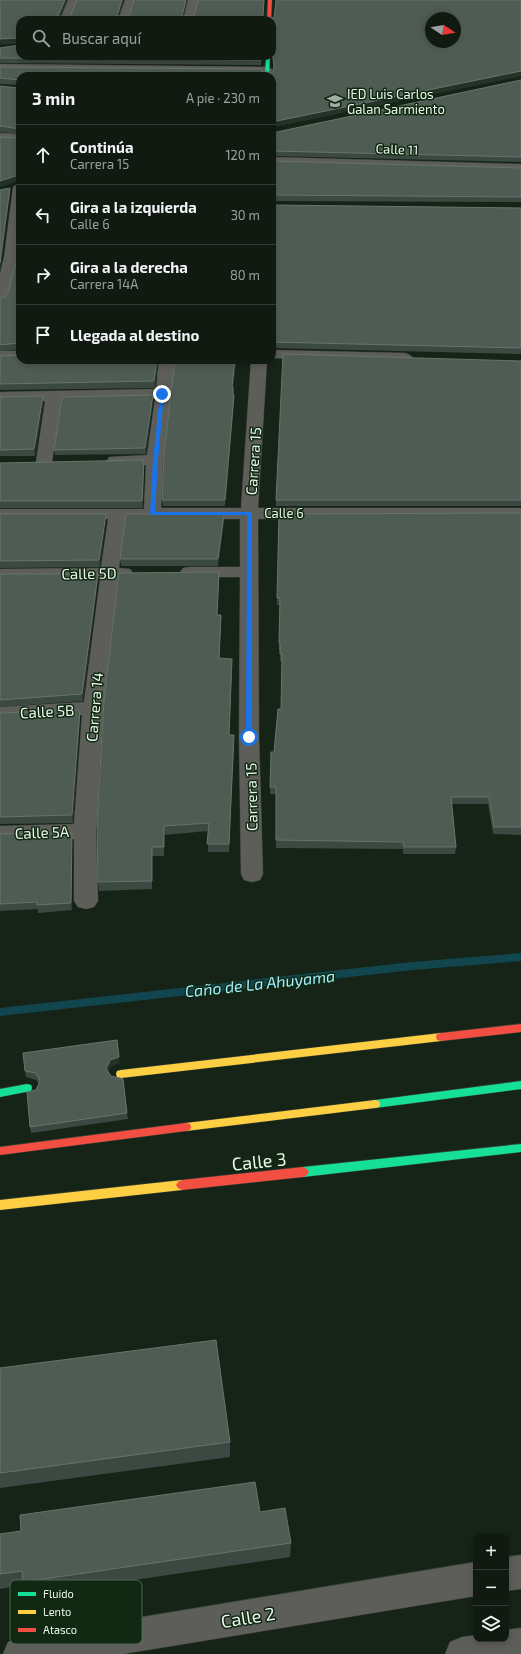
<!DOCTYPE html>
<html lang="es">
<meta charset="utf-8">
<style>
body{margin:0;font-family:"Exo 2",sans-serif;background:#1e271f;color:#f1f3f6}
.controls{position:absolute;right:12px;bottom:12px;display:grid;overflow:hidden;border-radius:8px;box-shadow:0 2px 6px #0003}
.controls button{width:36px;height:36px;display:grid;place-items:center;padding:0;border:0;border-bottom:1px solid #303831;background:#101a11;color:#f1f3f6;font:20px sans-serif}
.compass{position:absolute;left:425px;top:12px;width:36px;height:36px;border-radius:50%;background:#101a11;box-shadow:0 2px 6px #0003;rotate:102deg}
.stop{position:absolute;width:12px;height:12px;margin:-9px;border:3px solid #1a73e8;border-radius:50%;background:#fff}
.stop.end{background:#1a73e8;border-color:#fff;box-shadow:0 1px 4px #0008}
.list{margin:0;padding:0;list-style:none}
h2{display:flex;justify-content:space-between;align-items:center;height:52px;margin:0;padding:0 16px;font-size:17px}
h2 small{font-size:13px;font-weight:400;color:#9ca19f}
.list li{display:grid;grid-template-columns:26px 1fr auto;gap:12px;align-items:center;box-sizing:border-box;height:60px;padding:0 16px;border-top:1px solid #303831}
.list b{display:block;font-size:15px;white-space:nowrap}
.list p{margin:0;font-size:13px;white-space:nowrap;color:#9ca19f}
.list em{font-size:13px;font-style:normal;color:#9ca19f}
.icon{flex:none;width:22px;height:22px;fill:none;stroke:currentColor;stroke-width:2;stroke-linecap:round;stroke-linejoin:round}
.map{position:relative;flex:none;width:521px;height:1654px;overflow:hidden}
.search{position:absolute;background:#101a11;box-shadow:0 2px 6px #0003;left:16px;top:16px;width:260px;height:44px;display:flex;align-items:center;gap:10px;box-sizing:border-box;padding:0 14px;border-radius:12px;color:#9ca19f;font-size:15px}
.panel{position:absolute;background:#101a11;box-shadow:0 2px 6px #0003;left:16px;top:72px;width:260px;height:292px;border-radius:12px}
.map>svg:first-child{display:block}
</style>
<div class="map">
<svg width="521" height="1654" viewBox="0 0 521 1654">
<rect width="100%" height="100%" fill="#162317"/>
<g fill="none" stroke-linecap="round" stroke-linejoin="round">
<path stroke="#11464e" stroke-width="8" d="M 0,1012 L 412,966 L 521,957"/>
<defs>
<g id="street">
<path d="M 68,0 L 78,0 L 70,20 L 60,20 Z"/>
<path d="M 125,0 L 135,0 L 128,20 L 118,20 Z"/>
<path d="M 188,0 L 198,0 L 193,20 L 183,20 Z"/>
<path d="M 0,64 L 268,67 L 273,70 L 268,73 L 0,70 Z"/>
<path d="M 0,133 L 20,134 L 20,142 L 0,141 Z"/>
<path d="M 272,157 L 521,164 L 521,172 L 272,165 Z"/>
<path d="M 19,183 L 20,236 L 18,257 L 7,299 L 5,302 L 0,303 L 0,273 L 4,257 L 13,187 Z"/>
<path d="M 272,350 L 405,353 L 410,355 L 413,358 L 410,361 L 405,363 L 272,358 Z"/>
<path d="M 0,351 L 20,351 L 20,360 L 22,360 L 0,361 Z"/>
<path d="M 159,360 L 175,360 L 163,460 L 161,508 L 241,508 L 251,360 L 267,360 L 258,508 L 521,508 L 521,518 L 258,519 L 259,737 L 263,874 L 260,880 L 252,882 L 244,880 L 241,874 L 239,737 L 240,577 L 189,577 L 183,576 L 180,572 L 183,568 L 189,567 L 240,567 L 240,519 L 125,519 L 119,568 L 130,569 L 133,573 L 130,577 L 118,579 L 103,708 L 96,831 L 98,901 L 94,907 L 86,909 L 78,907 L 74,901 L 74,839 L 0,840 L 0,826 L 74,824 L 82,715 L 0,719 L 0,707 L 84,702 L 100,579 L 0,579 L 0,569 L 101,568 L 108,519 L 0,519 L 0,509 L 144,509 L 146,465 L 109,465 L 107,461 L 109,457 L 147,455 L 155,399 L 61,401 L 52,462 L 50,466 L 44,467 L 38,466 L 36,462 L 45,401 L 0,402 L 0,392 L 156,389 Z"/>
<path d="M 521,1555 L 521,1589 L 506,1591 L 506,1557 Z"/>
<path d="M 476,1562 L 476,1596 L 123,1654 L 3,1654 L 8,1642 L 20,1637 Z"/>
<path d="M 521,1628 L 521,1654 L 445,1654 L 450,1642 L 462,1637 L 476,1635 L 476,1639 L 506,1639 L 506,1630 Z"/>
</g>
<g id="fast">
<path d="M 266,56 L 270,56 L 269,76 L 265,76 Z"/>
<path d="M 521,1081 L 521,1089 L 375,1108 L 371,1107 L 370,1104 L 371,1101 L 375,1100 Z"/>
<path d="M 27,1084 L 31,1085 L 32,1088 L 31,1091 L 0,1097 L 0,1089 Z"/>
<path d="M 521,1144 L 521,1152 L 303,1177 L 299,1175 L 297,1172 L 299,1169 L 303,1167 Z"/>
</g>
<g id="slow">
<path d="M 441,1033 L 445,1034 L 446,1037 L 445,1040 L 441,1041 L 121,1078 L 117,1077 L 116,1074 L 117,1071 L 121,1070 Z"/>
<path d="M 375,1100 L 379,1101 L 380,1104 L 379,1107 L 375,1108 L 186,1131 L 182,1130 L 181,1127 L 182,1124 L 186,1123 Z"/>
<path d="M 182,1180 L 186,1182 L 188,1185 L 186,1188 L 182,1190 L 0,1210 L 0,1200 Z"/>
</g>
<g id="jam">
<path d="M 268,0 L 272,0 L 271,20 L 267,20 Z"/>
<path d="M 521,1024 L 521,1032 L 441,1041 L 437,1040 L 436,1037 L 437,1034 L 441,1033 Z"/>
<path d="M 186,1123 L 190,1124 L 191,1127 L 190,1130 L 186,1131 L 0,1155 L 0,1147 Z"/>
<path d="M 303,1167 L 307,1169 L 309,1172 L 307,1175 L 303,1177 L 182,1190 L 178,1188 L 176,1185 L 178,1182 L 182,1180 Z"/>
</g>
</defs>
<use href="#street" stroke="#354035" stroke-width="1"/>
<use href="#fast" stroke="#354035" stroke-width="1"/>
<use href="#slow" stroke="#354035" stroke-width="1"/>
<use href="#jam" stroke="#354035" stroke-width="1"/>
<use href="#street" fill="#5d5e59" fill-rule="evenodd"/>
<use href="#fast" fill="#16e098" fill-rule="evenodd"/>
<use href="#slow" fill="#ffcf43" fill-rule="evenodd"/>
<use href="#jam" fill="#f24e42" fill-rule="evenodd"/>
</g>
<g fill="#3c4942">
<path d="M 0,0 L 67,0 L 61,16 L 70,17 L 124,0 L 118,16 L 129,16 L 134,0 L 187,0 L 183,16 L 263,16 L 274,18 L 521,0 L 521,76 L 272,127 L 272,76 L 20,76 L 20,134 L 0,132 L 0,86 L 19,88 L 20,85 L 0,84 L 0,67 L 262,72 L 273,72 L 274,67 L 272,54 L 272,20 L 20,20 L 20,43 L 0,44 Z"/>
<path d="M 0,48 L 262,56 L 261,65 L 0,63 Z"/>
<path d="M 521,80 L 521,162 L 272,156 L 272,133 Z"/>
<path d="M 272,161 L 521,168 L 521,202 L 272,201 Z"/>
<path d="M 272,205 L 521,208 L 521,354 L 272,348 Z"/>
<path d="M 20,240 L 20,350 L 0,351 L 0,298 L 5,297 L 8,293 L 19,251 Z"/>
<path d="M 0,356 L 20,360 L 158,360 L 155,388 L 0,390 Z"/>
<path d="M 175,360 L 236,360 L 233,387 L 233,395 L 234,395 L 234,401 L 225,506 L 163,506 L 162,500 Z"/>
<path d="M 521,361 L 521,506 L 276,506 L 276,500 Z"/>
<path d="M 43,396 L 43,403 L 35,456 L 0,456 L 0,397 Z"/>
<path d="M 153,401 L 146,454 L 55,455 L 54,450 Z"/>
<path d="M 0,463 L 144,467 L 143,508 L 0,508 Z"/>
<path d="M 521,513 L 521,835 L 493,834 L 488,804 L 452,804 L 456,847 L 455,854 L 403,854 L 403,849 L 276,848 L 276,794 L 270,794 L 270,787 L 274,752 L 281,709 L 282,661 L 280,661 L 280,650 L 279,650 L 280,605 L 277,605 L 279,514 Z"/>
<path d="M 0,514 L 106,520 L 100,567 L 0,568 Z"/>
<path d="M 224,520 L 218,566 L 121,566 L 120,559 Z"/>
<path d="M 219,572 L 217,615 L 221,615 L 221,623 L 219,658 L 232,667 L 229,735 L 234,743 L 229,852 L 208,852 L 208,831 L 164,835 L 164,856 L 152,856 L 152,889 L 99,891 L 98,882 Z"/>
<path d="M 0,574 L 98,580 L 83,701 L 0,707 Z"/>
<path d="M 80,710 L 80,717 L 73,823 L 0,824 L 0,713 Z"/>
<path d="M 0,834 L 72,841 L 72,910 L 38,913 L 38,909 L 0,911 Z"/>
<path d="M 120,1063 L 111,1066 L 108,1072 L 127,1113 L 128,1119 L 31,1133 L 30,1127 L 36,1090 L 39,1084 L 36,1080 L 26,1077 L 25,1071 Z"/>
<path d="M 0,1368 L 230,1442 L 230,1457 L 0,1488 Z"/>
<path d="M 260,1512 L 291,1543 L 290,1557 L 26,1596 L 23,1585 L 0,1589 L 0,1534 Z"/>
</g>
<g fill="#253229">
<path d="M 65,0 L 67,0 L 59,20 L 58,16 Z"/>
<path d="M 122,0 L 124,0 L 117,20 L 117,16 Z"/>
<path d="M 186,0 L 187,0 L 182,20 L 182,16 Z"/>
<path d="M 19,38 L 20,42 L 0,44 L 0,39 Z"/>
<path d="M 521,71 L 521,76 L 272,127 L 272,122 Z"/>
<path d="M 19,175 L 20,181 L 0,187 L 0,181 Z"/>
<path d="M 10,188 L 10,194 L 0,274 L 0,263 Z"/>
<path d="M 157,360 L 158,360 L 155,388 L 154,381 Z"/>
<path d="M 235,360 L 236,360 L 232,393 L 232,387 Z"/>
<path d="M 153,395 L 153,401 L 146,454 L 145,448 Z"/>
<path d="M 234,395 L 234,401 L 225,506 L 225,500 Z"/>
<path d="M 43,396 L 43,403 L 35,456 L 34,449 Z"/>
<path d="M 144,460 L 144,467 L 143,508 L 142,501 Z"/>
<path d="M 106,514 L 106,520 L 100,567 L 99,560 Z"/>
<path d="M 224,514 L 224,520 L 218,566 L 218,559 Z"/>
<path d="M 219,572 L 219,580 L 217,623 L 217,615 Z"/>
<path d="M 98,574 L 98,580 L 83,701 L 82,694 Z"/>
<path d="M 221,615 L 221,623 L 219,667 L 219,658 Z"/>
<path d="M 232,659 L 232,667 L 229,743 L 229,735 Z"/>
<path d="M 80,710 L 80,717 L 73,823 L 72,815 Z"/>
<path d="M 234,735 L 234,743 L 229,852 L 229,844 Z"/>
<path d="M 72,833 L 72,910 L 71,903 Z"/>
<path d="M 119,1057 L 120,1063 L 111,1066 L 107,1075 L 106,1069 L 110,1060 Z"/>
</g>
<g fill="#4f5c54" stroke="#67746b" fill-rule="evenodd">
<path d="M 0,0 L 65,0 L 58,16 L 70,17 L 77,0 L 122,0 L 117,16 L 129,16 L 134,0 L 186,0 L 182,16 L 194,16 L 198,0 L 264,0 L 263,16 L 274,18 L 276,0 L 521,0 L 521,71 L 272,122 L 272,76 L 20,76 L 20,80 L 0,78 L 0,67 L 261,69 L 262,72 L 273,72 L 274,65 L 272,50 L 272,20 L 20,20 L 20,40 L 19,38 L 0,39 ZM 431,18 L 455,18 L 455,42 L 431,42 Z"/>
<path d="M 20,45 L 20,56 L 261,56 L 261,60 L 0,58 L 0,48 Z"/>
<path d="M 521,80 L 521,157 L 272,151 L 272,133 Z"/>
<path d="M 20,84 L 20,129 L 0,126 L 0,86 L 19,88 Z"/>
<path d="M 20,135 L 20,176 L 19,175 L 0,181 L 0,137 L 19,138 Z"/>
<path d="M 272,161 L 521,168 L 521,197 L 272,195 Z"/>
<path d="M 10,188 L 0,263 L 0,190 Z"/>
<path d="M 272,205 L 521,208 L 521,348 L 272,342 Z"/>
<path d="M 20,240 L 20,345 L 19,343 L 0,345 L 0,298 L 5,297 L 8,293 L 19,251 Z"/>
<path d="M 283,354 L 521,361 L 521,500 L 276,500 Z"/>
<path d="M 20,355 L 20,360 L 157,360 L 154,381 L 0,384 L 0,356 Z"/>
<path d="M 175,360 L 235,360 L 232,387 L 233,387 L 233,395 L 234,395 L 225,500 L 162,500 L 164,454 Z"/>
<path d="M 153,395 L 145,448 L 54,450 L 62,397 Z"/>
<path d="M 43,396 L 34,449 L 0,450 L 0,397 Z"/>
<path d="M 144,460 L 142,501 L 0,501 L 0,463 Z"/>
<path d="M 521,513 L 521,827 L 494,827 L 489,797 L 451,797 L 456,847 L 404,847 L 403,842 L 276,840 L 276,787 L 270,787 L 271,752 L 274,752 L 278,709 L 281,709 L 282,654 L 280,654 L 280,643 L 279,643 L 280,598 L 277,598 L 279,514 Z"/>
<path d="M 0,514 L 106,514 L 99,560 L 0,561 Z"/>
<path d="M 126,514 L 224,514 L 218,559 L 120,559 Z"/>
<path d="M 219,572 L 217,615 L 221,615 L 219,658 L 232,659 L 229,735 L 234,735 L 229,844 L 207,844 L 209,823 L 164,826 L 164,847 L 152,847 L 152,881 L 98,882 L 97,823 L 104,700 L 119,573 Z"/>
<path d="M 0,574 L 98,574 L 82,694 L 0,700 Z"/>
<path d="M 80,710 L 72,815 L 0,817 L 0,713 Z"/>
<path d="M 72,833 L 71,903 L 37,905 L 37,902 L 0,904 L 0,834 Z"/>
<path d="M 117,1040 L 119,1057 L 110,1060 L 106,1069 L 111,1076 L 123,1079 L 127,1113 L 30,1127 L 27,1092 L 36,1090 L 40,1081 L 36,1073 L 25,1071 L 23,1053 Z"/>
<path d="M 216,1340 L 230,1442 L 0,1473 L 0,1368 Z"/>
<path d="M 255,1482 L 260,1512 L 285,1508 L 291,1543 L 23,1582 L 22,1571 L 0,1574 L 0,1534 L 21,1531 L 20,1515 Z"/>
</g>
<path fill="#1a73e8" d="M 162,392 L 164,394 L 158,460 L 155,512 L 249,512 L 252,513 L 252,737 L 249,739 L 246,737 L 247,515 L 152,515 L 150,514 L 153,460 L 160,394 Z"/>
<defs>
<symbol id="school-bare" viewBox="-9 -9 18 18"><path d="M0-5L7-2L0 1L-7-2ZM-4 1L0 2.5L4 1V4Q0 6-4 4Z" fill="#a0ada0" stroke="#112813" stroke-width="2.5" paint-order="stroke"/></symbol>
</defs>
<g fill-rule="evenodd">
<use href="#school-bare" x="324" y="90" width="22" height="22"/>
</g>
<g text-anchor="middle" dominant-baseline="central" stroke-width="3" stroke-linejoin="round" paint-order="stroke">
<g font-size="13" fill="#eaf8ea" stroke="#112813" text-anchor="start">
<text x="347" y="94">IED Luis Carlos<tspan x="347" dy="15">Galan Sarmiento</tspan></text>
</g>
<g font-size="13" fill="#eaf8ea" stroke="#112813">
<text transform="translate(397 149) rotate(2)">Calle 11</text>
<text x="284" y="513">Calle 6</text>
</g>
<g font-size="15" fill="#eaf8ea" stroke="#112813">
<text transform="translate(253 461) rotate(-86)">Carrera 15</text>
<text transform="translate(89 573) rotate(-1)">Calle 5D</text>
<text transform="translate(94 707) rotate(-85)">Carrera 14</text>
<text transform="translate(47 711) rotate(-3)">Calle 5B</text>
<text transform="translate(251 797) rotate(-91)">Carrera 15</text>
<text transform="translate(42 832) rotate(-2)">Calle 5A</text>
</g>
<g font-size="16" font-style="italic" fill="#a4effd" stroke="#112813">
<text transform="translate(260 983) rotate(-6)">Caño de La Ahuyama</text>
</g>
<g font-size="18" fill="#eaf8ea" stroke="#112813">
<text transform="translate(259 1161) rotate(-6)">Calle 3</text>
<text transform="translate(248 1617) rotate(-9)">Calle 2</text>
</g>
</g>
<rect x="10" y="1580" width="132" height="64" rx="6" fill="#112813" stroke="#526654" stroke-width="1"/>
<rect x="18" y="1592" width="18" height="4" fill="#16e098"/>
<rect x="18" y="1610" width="18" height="4" fill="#ffcf43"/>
<rect x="18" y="1628" width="18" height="4" fill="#f24e42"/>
<g font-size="11" fill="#eaf8ea">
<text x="43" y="1598">Fluido</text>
<text x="43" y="1616">Lento</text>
<text x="43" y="1634">Atasco</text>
</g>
</svg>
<div class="controls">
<button>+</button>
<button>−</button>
<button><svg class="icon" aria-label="layers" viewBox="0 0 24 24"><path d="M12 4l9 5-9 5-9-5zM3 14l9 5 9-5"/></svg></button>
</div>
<svg class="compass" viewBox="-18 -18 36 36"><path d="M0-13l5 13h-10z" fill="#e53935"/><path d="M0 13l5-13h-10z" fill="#9ca19f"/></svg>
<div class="stop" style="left:249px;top:737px"></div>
<div class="stop end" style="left:162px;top:394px"></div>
<div class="search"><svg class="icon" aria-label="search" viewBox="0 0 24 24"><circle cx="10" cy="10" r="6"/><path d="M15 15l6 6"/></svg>Buscar aquí</div>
<section class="panel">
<h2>3 min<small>A pie · 230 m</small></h2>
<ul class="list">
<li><svg class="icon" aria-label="ahead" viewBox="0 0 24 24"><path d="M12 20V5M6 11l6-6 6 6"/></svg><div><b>Continúa</b><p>Carrera 15</p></div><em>120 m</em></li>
<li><svg class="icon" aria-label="left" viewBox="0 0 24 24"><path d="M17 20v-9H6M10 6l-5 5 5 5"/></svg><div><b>Gira a la izquierda</b><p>Calle 6</p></div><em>30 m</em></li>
<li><svg class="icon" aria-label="right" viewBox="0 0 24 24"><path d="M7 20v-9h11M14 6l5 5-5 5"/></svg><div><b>Gira a la derecha</b><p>Carrera 14A</p></div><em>80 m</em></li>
<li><svg class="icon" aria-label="arrive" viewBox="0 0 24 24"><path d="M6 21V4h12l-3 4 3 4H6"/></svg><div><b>Llegada al destino</b></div></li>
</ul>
</section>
</div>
